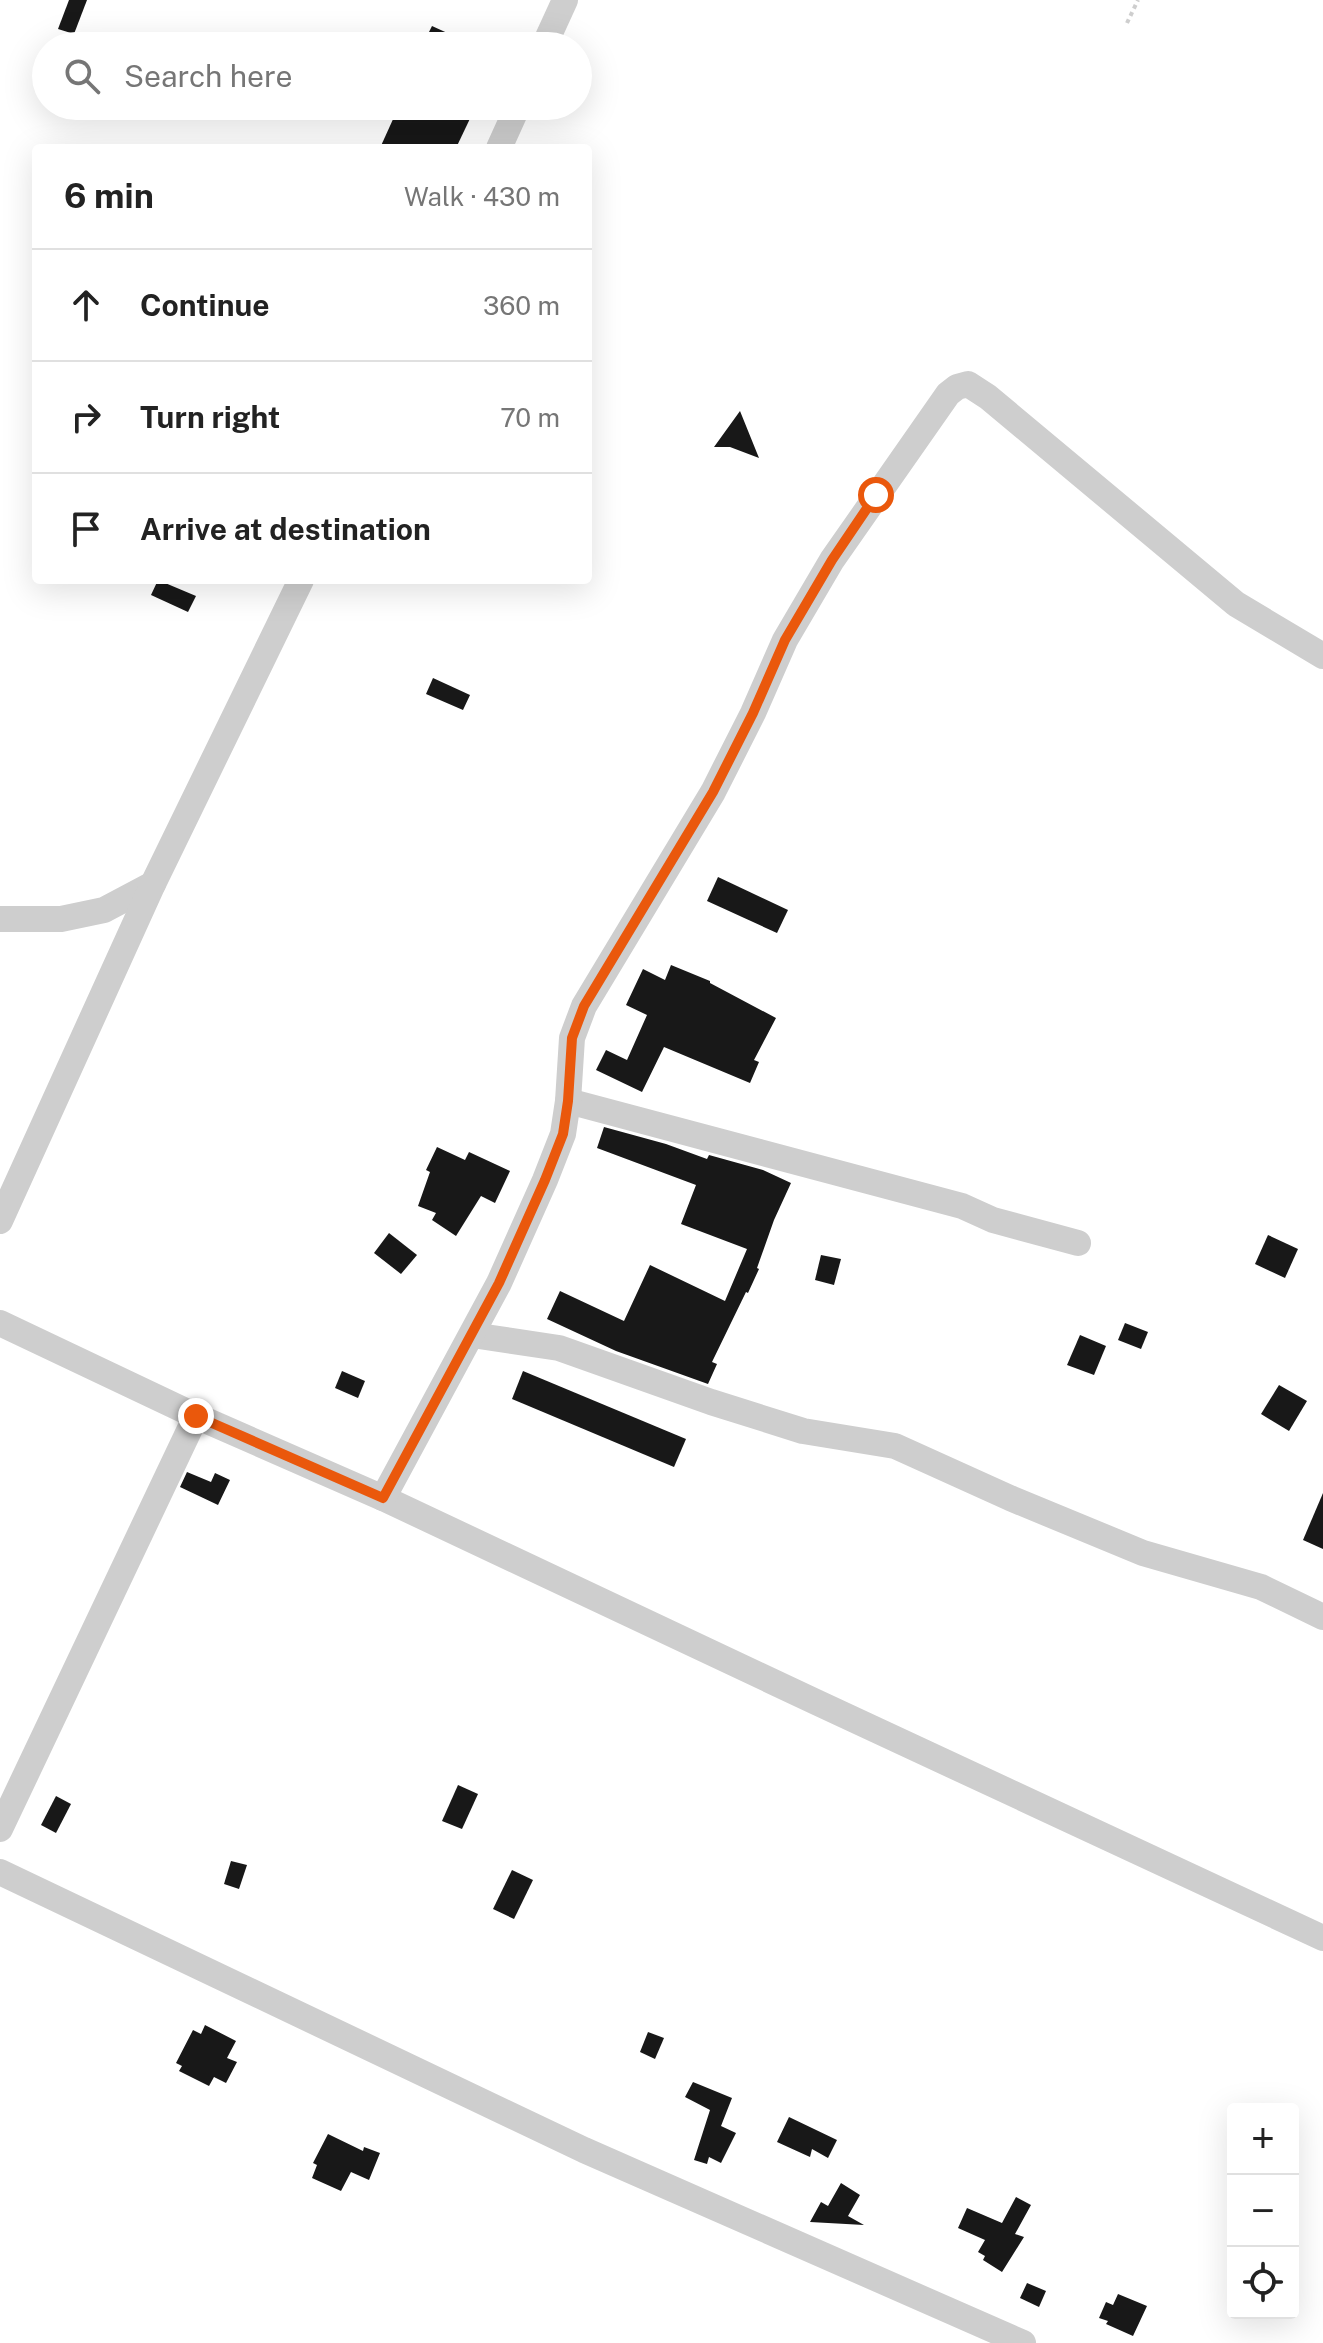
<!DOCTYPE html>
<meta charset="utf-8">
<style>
body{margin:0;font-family:"Public Sans",sans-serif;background:#f6f6f6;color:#222}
.controls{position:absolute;right:24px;bottom:24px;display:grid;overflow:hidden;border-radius:8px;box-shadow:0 8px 32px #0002}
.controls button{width:72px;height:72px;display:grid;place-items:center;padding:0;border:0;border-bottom:2px solid #e0e0e0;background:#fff;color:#222;font:40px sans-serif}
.stop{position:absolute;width:24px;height:24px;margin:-18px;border:6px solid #ea580c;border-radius:50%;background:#fff}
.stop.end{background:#ea580c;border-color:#fff;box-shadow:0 2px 8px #0008}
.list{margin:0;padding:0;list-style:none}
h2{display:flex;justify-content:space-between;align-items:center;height:104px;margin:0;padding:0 32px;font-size:34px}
h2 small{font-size:26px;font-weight:400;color:#767676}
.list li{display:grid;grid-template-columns:52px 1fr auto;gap:24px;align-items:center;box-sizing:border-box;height:112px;padding:0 32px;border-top:2px solid #e0e0e0}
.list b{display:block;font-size:30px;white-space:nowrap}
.list em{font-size:26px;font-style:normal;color:#767676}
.icon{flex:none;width:44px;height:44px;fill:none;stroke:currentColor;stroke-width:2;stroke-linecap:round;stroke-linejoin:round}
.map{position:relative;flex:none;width:1323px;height:2343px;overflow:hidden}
.search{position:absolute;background:#fff;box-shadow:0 8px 32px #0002;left:32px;top:32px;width:560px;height:88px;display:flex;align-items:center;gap:20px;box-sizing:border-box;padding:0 28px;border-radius:44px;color:#767676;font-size:30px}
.panel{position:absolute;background:#fff;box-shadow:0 8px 32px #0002;left:32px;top:144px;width:560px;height:440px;border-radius:8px}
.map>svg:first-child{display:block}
</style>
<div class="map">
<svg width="1323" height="2343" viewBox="0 0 1323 2343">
<rect width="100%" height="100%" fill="#fff"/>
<g fill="#181818">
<path d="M 69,0 L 87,0 L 74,34 L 58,29 Z"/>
<path d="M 432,26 L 476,46 L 422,46 Z"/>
<path d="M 399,106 L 476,106 L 456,148 L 380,148 Z"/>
<path d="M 740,411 L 759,458 L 730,447 L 714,447 Z"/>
<path d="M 158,580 L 196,596 L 188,612 L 151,595 Z"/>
<path d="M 433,678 L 470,695 L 463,710 L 426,694 Z"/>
<path d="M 718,877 L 788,910 L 777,933 L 707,901 Z"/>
<path d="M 671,965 L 710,981 L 710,983 L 776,1018 L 754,1060 L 759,1062 L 750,1083 L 664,1047 L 642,1092 L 596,1070 L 606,1050 L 627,1060 L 647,1015 L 626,1005 L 643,969 L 665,980 Z"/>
<path d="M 604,1127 L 666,1144 L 707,1159 L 709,1155 L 763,1170 L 791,1183 L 774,1220 L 757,1268 L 759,1269 L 748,1293 L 746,1292 L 712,1362 L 717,1364 L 708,1384 L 616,1351 L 547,1319 L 560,1291 L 624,1321 L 650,1265 L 725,1301 L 747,1249 L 681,1224 L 696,1185 L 597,1148 Z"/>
<path d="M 437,1147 L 465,1160 L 469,1152 L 510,1171 L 495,1203 L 481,1196 L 456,1236 L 432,1220 L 436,1213 L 418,1206 L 430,1172 L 426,1170 Z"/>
<path d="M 389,1233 L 417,1255 L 401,1274 L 374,1253 Z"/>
<path d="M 1268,1235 L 1298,1249 L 1285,1278 L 1255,1264 Z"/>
<path d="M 821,1255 L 841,1259 L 834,1285 L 815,1280 Z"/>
<path d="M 1125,1323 L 1148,1332 L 1141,1349 L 1118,1340 Z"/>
<path d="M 1080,1335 L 1106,1346 L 1094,1375 L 1067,1365 Z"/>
<path d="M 342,1371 L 365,1381 L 358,1398 L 335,1388 Z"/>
<path d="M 523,1371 L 686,1439 L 674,1467 L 512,1399 Z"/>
<path d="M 1279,1385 L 1307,1401 L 1289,1431 L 1261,1414 Z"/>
<path d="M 187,1472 L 211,1482 L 215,1473 L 230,1480 L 218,1505 L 180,1487 Z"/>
<path d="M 1323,1493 L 1323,1549 L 1303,1540 Z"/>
<path d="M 458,1785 L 478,1794 L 462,1829 L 442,1821 Z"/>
<path d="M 56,1796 L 71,1804 L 56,1833 L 41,1825 Z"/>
<path d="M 231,1861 L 247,1865 L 239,1889 L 224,1884 Z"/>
<path d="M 512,1870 L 533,1880 L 514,1919 L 493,1909 Z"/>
<path d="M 205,2025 L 236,2041 L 227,2058 L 237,2062 L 226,2083 L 214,2077 L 209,2086 L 179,2071 L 182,2066 L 176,2063 L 193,2030 L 201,2034 Z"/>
<path d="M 648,2032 L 664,2038 L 655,2059 L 640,2052 Z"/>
<path d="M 693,2082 L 732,2098 L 721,2126 L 736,2133 L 721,2163 L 709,2157 L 707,2164 L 694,2160 L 710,2110 L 685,2097 Z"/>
<path d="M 789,2117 L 837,2140 L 828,2158 L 812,2149 L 810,2157 L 777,2142 Z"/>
<path d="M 328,2134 L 363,2151 L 364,2147 L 380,2153 L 369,2180 L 351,2172 L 341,2191 L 312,2178 L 317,2165 L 313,2163 Z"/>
<path d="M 841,2183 L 860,2195 L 848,2216 L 864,2225 L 810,2222 L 821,2202 L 828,2206 Z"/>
<path d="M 1016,2197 L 1031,2205 L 1015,2234 L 1024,2237 L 1002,2272 L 983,2260 L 985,2256 L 978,2252 L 985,2240 L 958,2228 L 967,2208 L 1002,2223 Z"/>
<path d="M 1027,2283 L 1046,2291 L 1039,2307 L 1020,2298 Z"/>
<path d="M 1118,2294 L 1147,2306 L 1133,2336 L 1106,2324 L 1108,2321 L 1099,2318 L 1106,2302 L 1113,2305 Z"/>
</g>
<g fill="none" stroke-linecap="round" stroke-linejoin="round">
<path stroke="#cecece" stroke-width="4" stroke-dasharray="4 4" stroke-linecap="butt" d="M 1127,23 L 1138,0"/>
<g stroke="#cecece" stroke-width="26">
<path d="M 544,46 L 565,0"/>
<path d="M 499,148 L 518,106"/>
<path d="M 0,919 L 61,919 L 104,910 L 153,884"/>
<path d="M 568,1101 L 962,1206 L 993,1220 L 1078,1243"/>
<path d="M 0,1221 L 153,884 L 301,580"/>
<path d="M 0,1323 L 196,1416 L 383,1498 L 816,1702 L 1323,1938"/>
<path d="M 472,1335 L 559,1348 L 711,1402 L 803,1431 L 895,1446 L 1010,1498 L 1143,1553 L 1261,1587 L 1323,1617"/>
<path d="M 383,1498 L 499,1283 L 545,1180 L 563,1134 L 568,1101 L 572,1038 L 584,1006 L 713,792 L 753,713 L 785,640 L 832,560 L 948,394 L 957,387 L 968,384 L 988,397 L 1236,604 L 1323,656"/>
<path d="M 0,1829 L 196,1416"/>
<path d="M 0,1872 L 584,2150 L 1023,2343"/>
</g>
</g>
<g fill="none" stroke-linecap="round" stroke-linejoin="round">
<path stroke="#ea580c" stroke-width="10" d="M 196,1416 L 383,1498 L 499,1283 L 545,1180 L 563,1134 L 568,1101 L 572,1038 L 584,1006 L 713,792 L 753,713 L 785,640 L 832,560 L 876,495"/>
</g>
</svg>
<div class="controls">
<button>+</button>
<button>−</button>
<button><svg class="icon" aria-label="locate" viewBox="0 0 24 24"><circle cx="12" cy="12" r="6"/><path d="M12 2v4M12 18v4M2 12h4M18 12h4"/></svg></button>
</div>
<div class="stop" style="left:876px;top:495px"></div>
<div class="stop end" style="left:196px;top:1416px"></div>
<div class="search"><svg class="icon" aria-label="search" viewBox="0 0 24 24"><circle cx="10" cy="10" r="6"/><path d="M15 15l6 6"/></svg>Search here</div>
<section class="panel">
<h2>6 min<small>Walk · 430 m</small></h2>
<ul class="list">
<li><svg class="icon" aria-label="ahead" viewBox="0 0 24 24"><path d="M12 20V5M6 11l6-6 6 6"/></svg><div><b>Continue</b></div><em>360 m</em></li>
<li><svg class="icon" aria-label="right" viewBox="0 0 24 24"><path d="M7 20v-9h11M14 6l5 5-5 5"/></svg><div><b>Turn right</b></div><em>70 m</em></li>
<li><svg class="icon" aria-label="arrive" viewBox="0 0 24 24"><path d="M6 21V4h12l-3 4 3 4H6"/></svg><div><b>Arrive at destination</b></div></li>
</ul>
</section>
</div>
